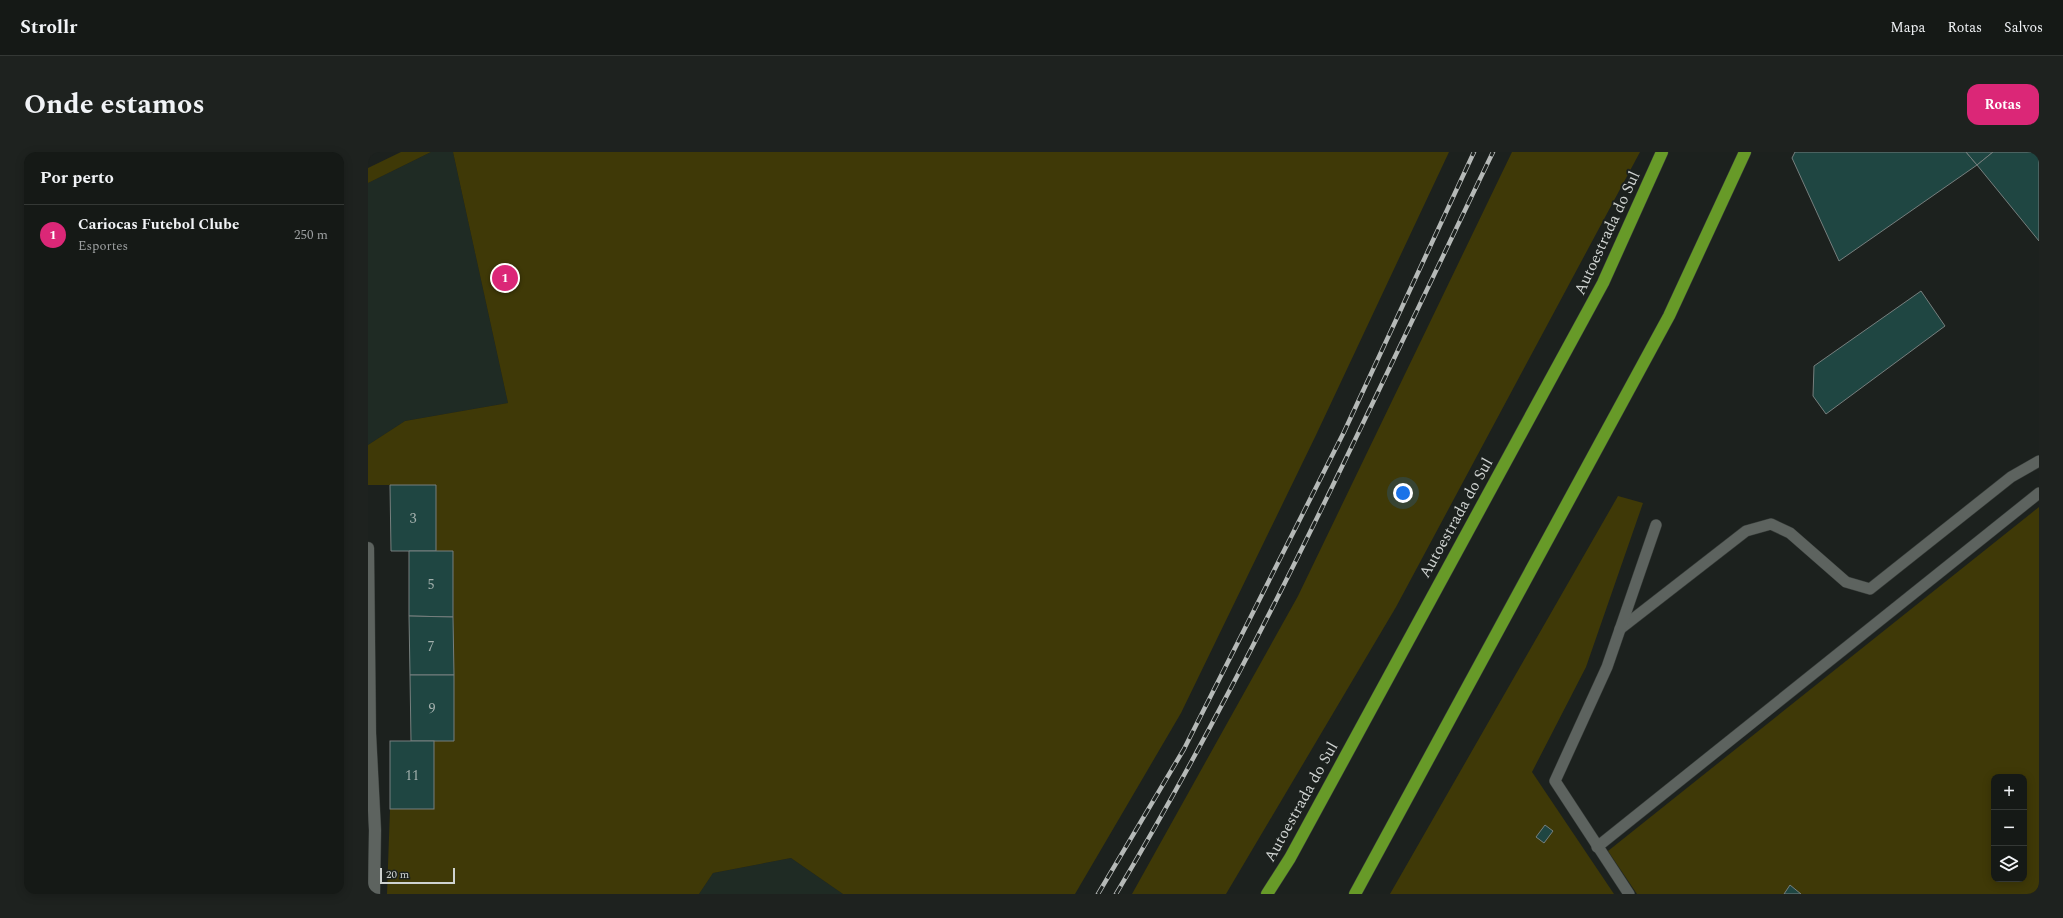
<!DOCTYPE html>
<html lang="pt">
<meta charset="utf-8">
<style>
body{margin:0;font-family:Spectral,serif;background:#1e221f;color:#f1f3f6}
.controls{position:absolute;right:12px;bottom:12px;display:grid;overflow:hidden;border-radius:8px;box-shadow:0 2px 10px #0003}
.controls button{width:36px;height:36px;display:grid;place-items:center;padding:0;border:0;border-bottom:1px solid #343835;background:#151916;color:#f1f3f6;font:20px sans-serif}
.scale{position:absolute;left:12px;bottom:10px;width:75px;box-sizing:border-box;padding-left:4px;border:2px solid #ced2d0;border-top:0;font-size:11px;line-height:14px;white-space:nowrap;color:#ced2d0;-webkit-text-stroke:3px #1c211e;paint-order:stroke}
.you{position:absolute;left:1035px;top:341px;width:14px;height:14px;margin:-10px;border:3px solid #fff;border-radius:50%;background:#1a73e8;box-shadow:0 0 0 6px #1a73e833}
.badge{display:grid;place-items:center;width:26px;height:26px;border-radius:50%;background:#db2777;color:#fff;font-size:13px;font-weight:700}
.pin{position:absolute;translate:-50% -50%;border:2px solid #fff;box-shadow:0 1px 4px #0006}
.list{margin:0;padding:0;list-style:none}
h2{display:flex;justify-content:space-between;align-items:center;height:52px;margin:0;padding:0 16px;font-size:17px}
h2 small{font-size:13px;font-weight:400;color:#9da0a1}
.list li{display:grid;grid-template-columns:26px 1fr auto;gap:12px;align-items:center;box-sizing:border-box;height:60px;padding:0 16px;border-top:1px solid #343835}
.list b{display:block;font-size:15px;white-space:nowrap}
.list p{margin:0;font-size:13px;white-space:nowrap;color:#9da0a1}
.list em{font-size:13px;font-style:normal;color:#9da0a1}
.icon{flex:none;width:22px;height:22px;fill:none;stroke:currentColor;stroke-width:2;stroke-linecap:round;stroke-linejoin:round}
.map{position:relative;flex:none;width:1671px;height:742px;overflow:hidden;border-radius:12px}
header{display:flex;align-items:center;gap:24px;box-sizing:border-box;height:56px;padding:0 20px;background:#151916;border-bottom:1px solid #343835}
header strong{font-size:19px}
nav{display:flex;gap:22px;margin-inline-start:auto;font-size:14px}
.intro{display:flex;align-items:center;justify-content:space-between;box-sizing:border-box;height:96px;padding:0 24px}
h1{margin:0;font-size:28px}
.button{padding:10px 18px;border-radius:12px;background:#db2777;color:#fff;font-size:14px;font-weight:700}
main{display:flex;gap:24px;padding:0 24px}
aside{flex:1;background:#151916;border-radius:12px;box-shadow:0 2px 10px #0003}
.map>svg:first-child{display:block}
</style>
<header>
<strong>Strollr</strong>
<nav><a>Mapa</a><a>Rotas</a><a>Salvos</a></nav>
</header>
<div class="intro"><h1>Onde estamos</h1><a class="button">Rotas</a></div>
<main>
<aside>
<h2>Por perto<small></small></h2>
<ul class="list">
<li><span class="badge">1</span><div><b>Cariocas Futebol Clube</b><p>Esportes</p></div><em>250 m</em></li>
</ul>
</aside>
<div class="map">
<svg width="1671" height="742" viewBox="0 0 1671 742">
<rect width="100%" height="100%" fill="#1c211e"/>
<g fill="#1f2b24">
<path d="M 63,0 L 85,0 L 140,251 L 37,269 L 0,293 L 0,31 Z"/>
<path d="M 423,706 L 475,742 L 331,742 L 345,721 Z"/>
</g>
<g fill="#3f3907" fill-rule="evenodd">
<path d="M 33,0 L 63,0 L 0,31 L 0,16 Z"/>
<path d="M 85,0 L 1081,0 L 948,283 L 813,561 L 707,742 L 475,742 L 423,706 L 345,721 L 331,742 L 19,742 L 22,657 L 66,657 L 66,589 L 86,589 L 85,400 L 68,399 L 68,333 L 0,333 L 0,293 L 37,269 L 140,251 Z"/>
<path d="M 1144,0 L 1272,0 L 1028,455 L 858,742 L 764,742 L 930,444 Z"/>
<path d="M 1250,344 L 1275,351 L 1218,515 L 1164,620 L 1246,742 L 1022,742 Z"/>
<path d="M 1671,355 L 1671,742 L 1269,742 L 1240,699 ZM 1626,625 L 1656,625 L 1656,727 L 1626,727 Z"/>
</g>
<g fill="#1f4642" stroke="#767f7e">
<path d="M 1427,0 L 1598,0 L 1609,13 L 1471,109 L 1424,6 Z"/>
<path d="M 1598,0 L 1625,0 L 1609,13 Z"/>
<path d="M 1625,0 L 1671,0 L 1671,89 L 1609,13 Z"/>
<path d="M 1553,139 L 1577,174 L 1458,262 L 1445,244 L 1446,214 Z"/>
<path d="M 22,333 L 68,333 L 68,399 L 23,399 Z"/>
<path d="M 41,399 L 85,399 L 85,465 L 41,464 Z"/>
<path d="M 41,464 L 85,465 L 86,523 L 42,523 Z"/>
<path d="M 42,523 L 86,523 L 86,589 L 43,589 Z"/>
<rect x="22" y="589" width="44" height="68"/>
<path d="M 1177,673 L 1185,679 L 1176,691 L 1168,685 Z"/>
<path d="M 1422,733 L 1433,742 L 1416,742 Z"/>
</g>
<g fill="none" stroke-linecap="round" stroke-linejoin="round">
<defs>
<g id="lane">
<path d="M 1252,477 L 1378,379 L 1403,372 L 1422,381 L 1478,430 L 1502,437 L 1643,325 L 1671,309"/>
<path d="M 1229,695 L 1671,341"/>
<path d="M 1261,742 L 1187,629 L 1239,515 L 1288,373"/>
</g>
<path id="street" d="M 0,396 L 2,581 L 7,678 L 6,742"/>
<g id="highway">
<path d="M 899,742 L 922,706 L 1235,131 L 1294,0"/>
<path d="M 987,742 L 1301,164 L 1377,0"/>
</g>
</defs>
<use href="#lane" stroke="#363b38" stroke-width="12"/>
<use href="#street" stroke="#363b38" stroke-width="13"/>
<use href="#highway" stroke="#363b38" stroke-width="13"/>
<use href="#lane" stroke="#5d635f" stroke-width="11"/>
<use href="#street" stroke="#5d635f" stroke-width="12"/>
<use href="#highway" stroke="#679a28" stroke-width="12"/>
<defs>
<g id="rail">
<path d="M 730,742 L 816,597 L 976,280 L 1106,0"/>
<path d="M 748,742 C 890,504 1004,250 1125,0"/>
</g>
</defs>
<use href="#rail" stroke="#b5b9b7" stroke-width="4.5"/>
<use href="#rail" stroke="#1c211e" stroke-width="3" stroke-dasharray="9" stroke-linecap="butt"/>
</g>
<g text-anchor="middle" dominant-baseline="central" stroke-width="4" stroke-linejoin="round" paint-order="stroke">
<g font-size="14" fill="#a2afac">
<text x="45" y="366">3</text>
<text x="63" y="432">5</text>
<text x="63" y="494">7</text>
<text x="64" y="556">9</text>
<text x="44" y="623">11</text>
</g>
<g font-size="16" fill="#ced2d0" stroke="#1c211e">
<text transform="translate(1239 81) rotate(-65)">Autoestrada do Sul</text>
<text transform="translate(1088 366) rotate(-61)">Autoestrada do Sul</text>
<text transform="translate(933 650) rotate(-61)">Autoestrada do Sul</text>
</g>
</g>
</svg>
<div class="controls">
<button>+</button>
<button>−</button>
<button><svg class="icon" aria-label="layers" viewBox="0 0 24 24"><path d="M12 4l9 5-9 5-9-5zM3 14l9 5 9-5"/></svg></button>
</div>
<div class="scale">20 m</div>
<div class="you"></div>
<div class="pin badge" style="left:137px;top:126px">1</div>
</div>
</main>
